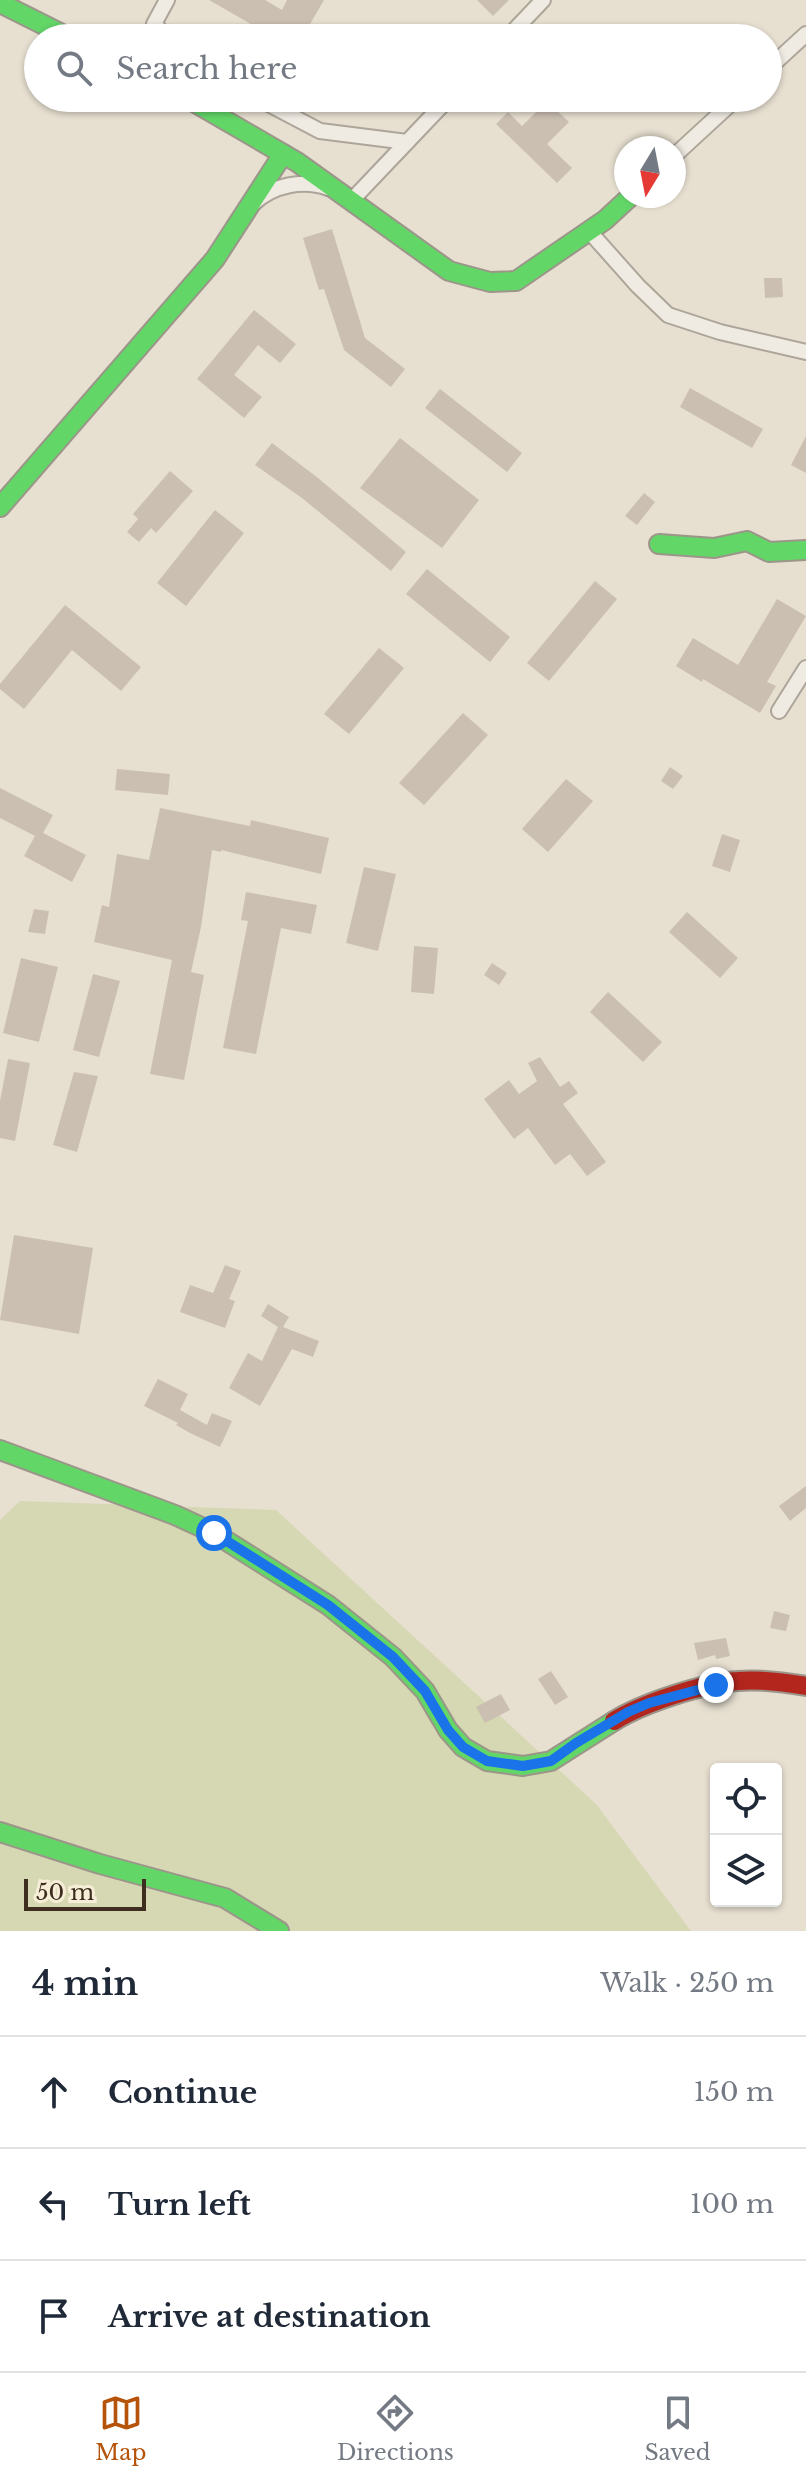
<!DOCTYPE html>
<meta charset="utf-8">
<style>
body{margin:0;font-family:"Libre Baskerville",serif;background:#f6f6f7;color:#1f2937}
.controls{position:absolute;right:24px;bottom:24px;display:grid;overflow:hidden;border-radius:8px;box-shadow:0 2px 6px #0004}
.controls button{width:72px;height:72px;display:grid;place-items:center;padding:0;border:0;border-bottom:2px solid #e0e1e3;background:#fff;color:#1f2937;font:40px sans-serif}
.compass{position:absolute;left:614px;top:136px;width:72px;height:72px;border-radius:50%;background:#fff;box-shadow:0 2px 6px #0004;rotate:190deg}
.scale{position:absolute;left:24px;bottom:20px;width:122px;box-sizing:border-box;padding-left:8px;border:4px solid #3d2e20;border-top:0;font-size:22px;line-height:28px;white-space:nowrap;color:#3d2e20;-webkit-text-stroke:6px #f7eed8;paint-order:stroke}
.stop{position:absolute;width:24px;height:24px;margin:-18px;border:6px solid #1a73e8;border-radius:50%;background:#fff}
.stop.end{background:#1a73e8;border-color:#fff;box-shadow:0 2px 8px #0008}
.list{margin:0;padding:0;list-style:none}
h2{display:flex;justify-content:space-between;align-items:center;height:104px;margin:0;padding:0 32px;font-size:34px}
h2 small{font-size:26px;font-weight:400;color:#747a83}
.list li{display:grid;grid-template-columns:52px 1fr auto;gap:24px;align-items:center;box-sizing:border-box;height:112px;padding:0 32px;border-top:2px solid #e0e1e3}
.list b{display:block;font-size:30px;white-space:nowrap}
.list em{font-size:26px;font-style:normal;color:#747a83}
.icon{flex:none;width:44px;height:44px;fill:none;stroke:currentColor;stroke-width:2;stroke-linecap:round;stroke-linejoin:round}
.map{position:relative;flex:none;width:806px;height:1931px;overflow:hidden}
.search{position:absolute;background:#fff;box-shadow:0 2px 6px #0004;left:24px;right:24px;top:24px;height:88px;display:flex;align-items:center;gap:20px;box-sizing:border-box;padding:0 28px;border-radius:44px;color:#747a83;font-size:30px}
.sheet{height:440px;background:#fff}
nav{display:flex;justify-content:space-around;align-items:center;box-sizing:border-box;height:112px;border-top:2px solid #e0e1e3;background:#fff;font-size:22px;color:#747a83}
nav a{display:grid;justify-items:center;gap:4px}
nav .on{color:#b45309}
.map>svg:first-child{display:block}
</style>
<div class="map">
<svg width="806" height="1931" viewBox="0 0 806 1931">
<rect width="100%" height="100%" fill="#e7e0d1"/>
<path fill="#d6d7b3" d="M 20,1501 L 276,1510 L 596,1804 L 691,1931 L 0,1931 L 0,1520 Z"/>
<g fill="#cbbfb2">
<path d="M 209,0 L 265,0 L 282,10 L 287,0 L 324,0 L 302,38 L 275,38 Z"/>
<path d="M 477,0 L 509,0 L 493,16 Z"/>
<path d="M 547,101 L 569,122 L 547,144 L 572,168 L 557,183 L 496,124 L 508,112 L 522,126 Z"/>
<path d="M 332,229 L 365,338 L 405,369 L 391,387 L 344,350 L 324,289 L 319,290 L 303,238 Z"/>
<path d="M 764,278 L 782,278 L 783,297 L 765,298 Z"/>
<path d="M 254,310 L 296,344 L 280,363 L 258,345 L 234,375 L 262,397 L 244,418 L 197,379 Z"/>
<path d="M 690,388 L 763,429 L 752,448 L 680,407 Z"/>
<path d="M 440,389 L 522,453 L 507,472 L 425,408 Z"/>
<path d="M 806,436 L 806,473 L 791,465 Z"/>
<path d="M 400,438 L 479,500 L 442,548 L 360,488 Z"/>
<path d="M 272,443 L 318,478 L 406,552 L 391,571 L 302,498 L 255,465 Z"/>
<path d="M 170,471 L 193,491 L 156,533 L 151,528 L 139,542 L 127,532 L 138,519 L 133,514 Z"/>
<path d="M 644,493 L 655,502 L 637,525 L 625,516 Z"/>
<path d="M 215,510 L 244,533 L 186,606 L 157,583 Z"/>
<path d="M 427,569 L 510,637 L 490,662 L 406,594 Z"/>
<path d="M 595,581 L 617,599 L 549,681 L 527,663 Z"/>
<path d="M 777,599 L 806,616 L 767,682 L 776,686 L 760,713 L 703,679 L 702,682 L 676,666 L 693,638 L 738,665 Z"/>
<path d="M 65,605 L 141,667 L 121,691 L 72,650 L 24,709 L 0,689 L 0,684 Z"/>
<path d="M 379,648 L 404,668 L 349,734 L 324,714 Z"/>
<path d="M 463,713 L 488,735 L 424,805 L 399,783 Z"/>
<path d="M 670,767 L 683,776 L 673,789 L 661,781 Z"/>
<path d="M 117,769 L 170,774 L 168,795 L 115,790 Z"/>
<path d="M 566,779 L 593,801 L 548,852 L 522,829 Z"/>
<path d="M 0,788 L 53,815 L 43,833 L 86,855 L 72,882 L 24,856 L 35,836 L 0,818 Z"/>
<path d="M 160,808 L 250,826 L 251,820 L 329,838 L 321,874 L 221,850 L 221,852 L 212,850 L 201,927 L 191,972 L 204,975 L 184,1080 L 150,1074 L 172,960 L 94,942 L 102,905 L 109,907 L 117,854 L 149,860 Z"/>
<path d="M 722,834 L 740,840 L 730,872 L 712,866 Z"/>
<path d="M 364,867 L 396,874 L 378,951 L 346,943 Z"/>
<path d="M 246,892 L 317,905 L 311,934 L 281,928 L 256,1054 L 223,1048 L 248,921 L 241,920 Z"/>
<path d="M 34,909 L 49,911 L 45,934 L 28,932 Z"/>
<path d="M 687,912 L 738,958 L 720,978 L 669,932 Z"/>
<path d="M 414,946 L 438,948 L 434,994 L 411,992 Z"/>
<path d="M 21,958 L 58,967 L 39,1042 L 3,1033 Z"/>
<path d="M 492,963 L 507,973 L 499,985 L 484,975 Z"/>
<path d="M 93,974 L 120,981 L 99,1057 L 73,1050 Z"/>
<path d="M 608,992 L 662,1042 L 643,1062 L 590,1012 Z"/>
<path d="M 540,1057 L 560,1087 L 569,1081 L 578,1093 L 563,1104 L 606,1162 L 587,1176 L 570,1154 L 555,1165 L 528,1128 L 514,1139 L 484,1099 L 509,1080 L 519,1094 L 537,1081 L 528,1063 Z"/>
<path d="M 8,1059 L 30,1063 L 15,1141 L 0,1138 L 0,1101 Z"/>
<path d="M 74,1072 L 98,1076 L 77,1152 L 53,1145 Z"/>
<path d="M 14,1235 L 93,1248 L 79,1334 L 0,1320 Z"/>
<path d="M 225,1265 L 241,1271 L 229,1299 L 235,1301 L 225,1328 L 180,1312 L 190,1285 L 213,1293 Z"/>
<path d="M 268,1304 L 289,1317 L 283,1327 L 319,1341 L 313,1357 L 292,1349 L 260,1406 L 229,1388 L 248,1353 L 262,1361 L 278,1327 L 261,1316 Z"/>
<path d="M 158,1379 L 188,1394 L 180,1410 L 207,1425 L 212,1413 L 232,1421 L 220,1447 L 190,1433 L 176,1425 L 178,1423 L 144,1406 Z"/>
<path d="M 806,1486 L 806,1508 L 790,1521 L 779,1506 Z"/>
<path d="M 774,1611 L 790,1615 L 786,1631 L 770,1628 Z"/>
<path d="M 726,1638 L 730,1656 L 716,1659 L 715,1655 L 698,1660 L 694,1643 Z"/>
<path d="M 551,1671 L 568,1697 L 555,1705 L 538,1679 Z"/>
<path d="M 501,1694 L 510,1710 L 485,1723 L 476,1707 Z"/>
</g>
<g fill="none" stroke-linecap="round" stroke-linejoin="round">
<defs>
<g id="street">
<path d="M 167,0 L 154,24 L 168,38"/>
<path d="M 507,38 L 543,0"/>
<path d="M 768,69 L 806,34"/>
<path d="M 257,98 L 320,131 L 407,142"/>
<path d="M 674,156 L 737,98"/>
<path d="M 351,201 L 449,98"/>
<path d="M 254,203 C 273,185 303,179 328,188"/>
<path d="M 589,231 L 638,286 L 668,315 L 720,332 L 806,352"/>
<path d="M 779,711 L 806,668"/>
</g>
<g id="fast">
<path d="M 0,3 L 70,38"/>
<path d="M 187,98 L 297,162 L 449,271 L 490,282 L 516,281 L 605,220 L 631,196"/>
<path d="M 0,507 L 215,259 L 283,154"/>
<path d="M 659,544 L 714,548 L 747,541 L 769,552 L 806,550"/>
<path d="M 0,1450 L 175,1515 L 214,1533 L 328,1605 L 393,1657 L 425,1691 L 448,1730 L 463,1747 L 487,1761 L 523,1766 L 551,1761 L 614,1721"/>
<path d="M 0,1832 L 100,1864 L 225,1898 L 279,1931"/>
</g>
<path id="jam" d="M 614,1721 C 643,1703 704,1683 738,1681 C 761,1679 783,1682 806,1686"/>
</defs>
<use href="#street" stroke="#ada599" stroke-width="18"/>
<use href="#fast" stroke="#9c958a" stroke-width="22"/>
<use href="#jam" stroke="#9c958a" stroke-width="22"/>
<use href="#street" stroke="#efebe3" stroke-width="14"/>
<use href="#fast" stroke="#63d668" stroke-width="18"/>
<use href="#jam" stroke="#b3261e" stroke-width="18"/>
</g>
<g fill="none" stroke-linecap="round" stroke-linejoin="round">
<path stroke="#1a73e8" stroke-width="10" d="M 214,1533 L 328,1605 L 393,1657 L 425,1691 L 448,1730 L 463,1747 L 487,1761 L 523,1766 L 551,1761 L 576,1743 L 628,1712 L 649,1703 L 716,1685"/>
</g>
</svg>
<div class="controls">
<button><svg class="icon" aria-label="locate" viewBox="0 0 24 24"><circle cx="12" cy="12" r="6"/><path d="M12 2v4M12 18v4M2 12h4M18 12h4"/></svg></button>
<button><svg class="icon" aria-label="layers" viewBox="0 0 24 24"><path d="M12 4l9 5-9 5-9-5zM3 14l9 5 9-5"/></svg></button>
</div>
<svg class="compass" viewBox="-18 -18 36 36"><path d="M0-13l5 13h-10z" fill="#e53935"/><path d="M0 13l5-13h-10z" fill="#747a83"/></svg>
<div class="scale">50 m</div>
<div class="stop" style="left:214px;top:1533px"></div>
<div class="stop end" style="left:716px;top:1685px"></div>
<div class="search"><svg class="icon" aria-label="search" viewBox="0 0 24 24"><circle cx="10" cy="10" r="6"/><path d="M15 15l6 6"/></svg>Search here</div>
</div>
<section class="sheet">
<h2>4 min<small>Walk · 250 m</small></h2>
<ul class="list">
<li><svg class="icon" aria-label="ahead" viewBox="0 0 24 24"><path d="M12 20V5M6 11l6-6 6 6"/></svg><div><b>Continue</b></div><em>150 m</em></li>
<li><svg class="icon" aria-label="left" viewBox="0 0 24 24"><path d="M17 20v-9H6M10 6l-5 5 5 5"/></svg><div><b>Turn left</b></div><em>100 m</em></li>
<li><svg class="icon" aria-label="arrive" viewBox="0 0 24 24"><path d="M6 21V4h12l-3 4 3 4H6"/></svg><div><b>Arrive at destination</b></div></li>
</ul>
</section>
<nav>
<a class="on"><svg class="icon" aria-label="map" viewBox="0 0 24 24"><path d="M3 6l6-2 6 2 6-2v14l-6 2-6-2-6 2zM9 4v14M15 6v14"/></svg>Map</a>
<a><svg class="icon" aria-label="directions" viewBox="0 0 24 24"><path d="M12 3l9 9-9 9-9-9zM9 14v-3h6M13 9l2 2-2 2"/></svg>Directions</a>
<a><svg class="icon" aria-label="saved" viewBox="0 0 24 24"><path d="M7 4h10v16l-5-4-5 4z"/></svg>Saved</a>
</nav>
